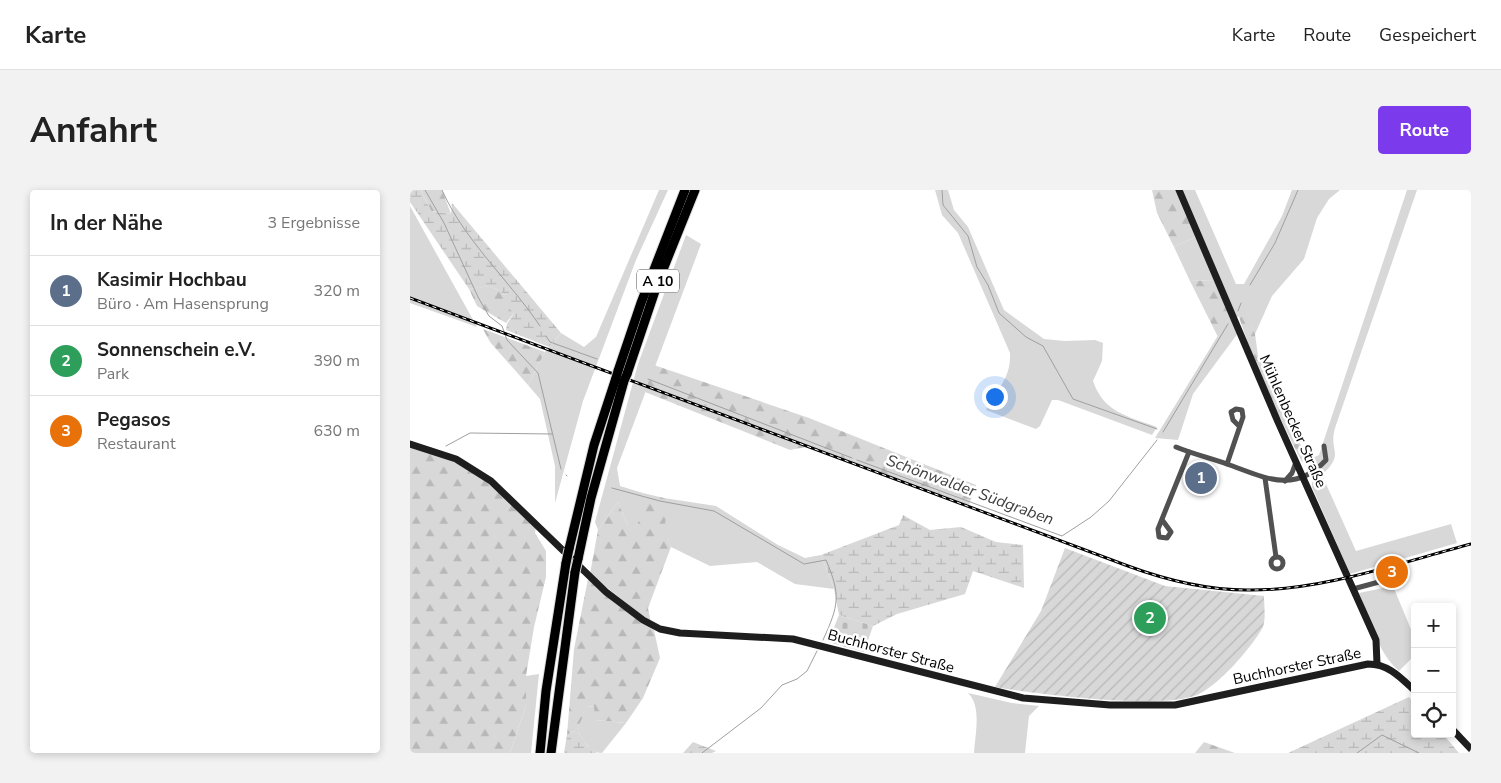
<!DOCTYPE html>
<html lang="de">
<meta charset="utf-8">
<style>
body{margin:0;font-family:"Nunito Sans",sans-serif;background:#f2f2f2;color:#222}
.controls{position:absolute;right:15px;bottom:15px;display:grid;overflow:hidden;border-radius:5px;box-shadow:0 2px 8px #0003}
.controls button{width:45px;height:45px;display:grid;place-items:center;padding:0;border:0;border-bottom:1px solid #e0e0e0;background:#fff;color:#222;font:25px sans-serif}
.you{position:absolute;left:584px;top:206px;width:18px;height:18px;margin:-12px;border:4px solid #fff;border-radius:50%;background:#1a73e8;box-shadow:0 0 0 8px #1a73e833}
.badge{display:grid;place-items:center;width:32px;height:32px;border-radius:50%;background:#7c3aed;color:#fff;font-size:16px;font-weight:700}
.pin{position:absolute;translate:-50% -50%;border:2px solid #fff;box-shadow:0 1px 5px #0006}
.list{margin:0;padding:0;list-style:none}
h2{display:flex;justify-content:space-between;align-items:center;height:65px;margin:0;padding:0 20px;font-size:21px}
h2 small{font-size:16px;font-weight:400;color:#767676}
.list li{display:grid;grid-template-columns:32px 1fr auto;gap:15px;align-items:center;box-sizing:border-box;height:70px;padding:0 20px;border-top:1px solid #e0e0e0}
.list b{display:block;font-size:19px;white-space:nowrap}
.list p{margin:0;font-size:16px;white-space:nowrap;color:#767676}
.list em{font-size:16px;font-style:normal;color:#767676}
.icon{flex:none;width:28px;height:28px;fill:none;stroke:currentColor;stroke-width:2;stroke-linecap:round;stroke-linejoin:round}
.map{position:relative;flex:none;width:1061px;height:563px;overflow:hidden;border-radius:5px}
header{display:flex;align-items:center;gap:30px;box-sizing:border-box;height:70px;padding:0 25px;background:#fff;border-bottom:1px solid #e0e0e0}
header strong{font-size:24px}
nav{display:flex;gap:28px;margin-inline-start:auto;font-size:18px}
.intro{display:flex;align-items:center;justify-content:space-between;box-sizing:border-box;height:120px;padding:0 30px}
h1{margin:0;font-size:35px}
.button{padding:12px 22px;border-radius:5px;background:#7c3aed;color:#fff;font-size:18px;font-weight:700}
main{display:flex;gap:30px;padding:0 30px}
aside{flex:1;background:#fff;border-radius:5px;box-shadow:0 2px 8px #0003}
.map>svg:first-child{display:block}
</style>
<header>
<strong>Karte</strong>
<nav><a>Karte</a><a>Route</a><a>Gespeichert</a></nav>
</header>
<div class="intro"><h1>Anfahrt</h1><a class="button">Route</a></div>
<main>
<aside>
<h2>In der Nähe<small>3 Ergebnisse</small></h2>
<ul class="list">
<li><span class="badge" style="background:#5c6f8a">1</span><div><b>Kasimir Hochbau</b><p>Büro · Am Hasensprung</p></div><em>320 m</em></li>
<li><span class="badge" style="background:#2e9e5b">2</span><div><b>Sonnenschein e.V.</b><p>Park</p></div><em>390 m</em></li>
<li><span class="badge" style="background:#e8710a">3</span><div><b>Pegasos</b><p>Restaurant</p></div><em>630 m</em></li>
</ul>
</aside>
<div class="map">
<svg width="1061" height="563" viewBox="0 0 1061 563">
<defs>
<pattern id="forest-firs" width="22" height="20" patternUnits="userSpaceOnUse" patternTransform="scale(1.25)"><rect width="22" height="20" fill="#d8d8d8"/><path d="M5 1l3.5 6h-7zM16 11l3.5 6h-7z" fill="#b8b8b8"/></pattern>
<pattern id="wetland-marsh" width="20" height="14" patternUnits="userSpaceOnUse" patternTransform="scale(1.25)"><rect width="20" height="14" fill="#d8d8d8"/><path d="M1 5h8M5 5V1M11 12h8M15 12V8" fill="none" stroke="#b8b8b8"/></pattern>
<pattern id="cemetery-stones" width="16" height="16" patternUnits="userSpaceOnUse" patternTransform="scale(1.25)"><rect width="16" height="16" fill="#d8d8d8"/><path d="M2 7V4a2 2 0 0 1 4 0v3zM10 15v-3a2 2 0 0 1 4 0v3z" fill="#b8b8b8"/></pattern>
<pattern id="garden-furrows" width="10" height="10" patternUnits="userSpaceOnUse" patternTransform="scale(1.25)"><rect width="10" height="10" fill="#d8d8d8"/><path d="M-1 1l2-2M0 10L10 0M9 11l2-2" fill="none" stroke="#b8b8b8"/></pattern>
</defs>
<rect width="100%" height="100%" fill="#fff"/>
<g fill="#d8d8d8">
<path d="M 249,0 L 258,0 L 226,70 L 173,211 L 145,313 L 145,276 L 130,209 L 118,195 L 135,162 L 151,143 L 174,157 L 186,147 Z"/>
<path d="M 525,0 L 538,0 L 544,20 L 558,37 L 594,120 L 634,149 L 655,151 L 685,150 L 693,153 L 692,171 L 683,191 C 694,223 718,226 747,237 L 742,245 L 648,210 L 642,210 L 630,236 L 626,239 L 576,220 C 587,197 601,190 600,163 L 548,43 L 532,25 Z"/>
<path d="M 766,0 L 785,0 L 826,94 L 834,94 L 872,26 L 882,0 L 930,0 L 919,9 L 907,28 L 894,69 L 862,106 L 845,144 L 837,124 L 829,127 L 821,126 L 828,143 L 783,204 L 768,250 L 745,248 L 820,126 L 806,90 L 780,91 L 764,57 L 786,47 Z"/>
<path d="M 997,0 L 1007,0 L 925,238 C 918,263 936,262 912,285 L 946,361 L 1041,334 L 1047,353 L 940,384 L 902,297 L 902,286 L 908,282 L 898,270 L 909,265 Z"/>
<path d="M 0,16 L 67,137 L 0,113 Z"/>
<path d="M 276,45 L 291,54 L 207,278 L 210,296 L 233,303 L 238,317 L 226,336 L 218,336 L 208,312 L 188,340 L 185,332 L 228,174 Z"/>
<path d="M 254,308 L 306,316 L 368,355 L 395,368 L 411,365 L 424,399 L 385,394 L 347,372 L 300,376 L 261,357 L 254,340 Z"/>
<path d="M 983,396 L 1005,449 L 1005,465 L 989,481 C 967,462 960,429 949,403 Z"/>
<path d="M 129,484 L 121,563 L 100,563 L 116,515 L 116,486 Z"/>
<path d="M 558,503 L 602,513 L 629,516 L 619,526 L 615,563 L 564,563 C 565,545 572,516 558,503 Z"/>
<path d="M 185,516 L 185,530 L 216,533 L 192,563 C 179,563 173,550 167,540 L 176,517 Z"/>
</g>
<g fill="url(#forest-firs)">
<path d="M 11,0 L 32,0 L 41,24 L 21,21 Z"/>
<path d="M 742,0 L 766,0 L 786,47 L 764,57 L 747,23 Z"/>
<path d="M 806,90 L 820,126 L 808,147 L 780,91 Z"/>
<path d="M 80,96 L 96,105 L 104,123 L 96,133 L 67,116 L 59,99 Z"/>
<path d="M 837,123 L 845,144 L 848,166 L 898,270 L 892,272 C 868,225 845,177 829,127 Z"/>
<path d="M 73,139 L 135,162 L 118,195 L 80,152 Z"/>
<path d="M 244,175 L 399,228 L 566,295 L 559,315 L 401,256 L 380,260 L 235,202 Z"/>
<path d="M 0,257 C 15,262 30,266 44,272 C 77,285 101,313 126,337 L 125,343 L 136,361 L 136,387 L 124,437 L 116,486 L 116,515 L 100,563 L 0,563 Z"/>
<path d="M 233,303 L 254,308 L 262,315 C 252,330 254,340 261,357 L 238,418 L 241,433 L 180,384 L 188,340 L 208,312 L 218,336 L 226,336 L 237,317 Z"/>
<path d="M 178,389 L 206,414 L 244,440 L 250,468 L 233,508 L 216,533 L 185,530 L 184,516 L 177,517 L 167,540 L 157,545 L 164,459 Z"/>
<path d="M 794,552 L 825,563 L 785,563 Z"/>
</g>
<g fill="url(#wetland-marsh)">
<path d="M 0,0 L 11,0 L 21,21 L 41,24 L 42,13 L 151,143 L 139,157 L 96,140 L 97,134 L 104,123 L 95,115 L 96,105 L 80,96 L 59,99 L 0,12 Z"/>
<path d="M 493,325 L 520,340 L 551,337 L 586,352 L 613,355 L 614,398 L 563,381 L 555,404 L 487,424 L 463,436 L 429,425 L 424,399 L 411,365 L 489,335 Z"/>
<path d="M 999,507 L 1005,514 L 1005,544 L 1033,544 L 1049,563 L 878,563 Z"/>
<path d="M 167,540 L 177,556 L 187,563 L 154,563 L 157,545 Z"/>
<path d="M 283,552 L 306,561 L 302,563 L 273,563 Z"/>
</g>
<path fill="url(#cemetery-stones)" d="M 429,425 L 463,436 L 454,462 L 418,452 Z"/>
<path fill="url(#garden-furrows)" d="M 655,358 L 755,396 L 854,406 C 854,415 856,429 853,437 C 842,457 808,496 787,505 C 751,520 626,504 585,497 L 631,421 Z"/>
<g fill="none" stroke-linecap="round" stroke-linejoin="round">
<g stroke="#9f9f9f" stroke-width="1">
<path d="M 15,0 L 34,33 L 68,107 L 79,126 L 92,136 L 97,150 L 128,183 L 151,279"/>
<path d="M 32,0 C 54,50 99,90 130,136"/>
<path d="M 532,0 L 533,15 L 558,46 L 567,77 L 578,95 L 589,123 L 616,147 L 633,156 L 663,209 L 747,239"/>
<path d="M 840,95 L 865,53 L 888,0"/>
<path d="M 828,121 L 831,113"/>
<path d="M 136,146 L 140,152 L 187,169"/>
<path d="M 238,189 L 442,268"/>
<path d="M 753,242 L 818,134"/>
<path d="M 36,256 L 60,243 L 142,244"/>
<path d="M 447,270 L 652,346 L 681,327 L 699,311 L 747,250"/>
<path d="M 156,285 L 157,286"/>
<path d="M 202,298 L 250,311 L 304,321 L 394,374 L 416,370 C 431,405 429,415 413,450"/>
<path d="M 292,563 L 351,518 L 372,495 L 387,489 L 397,481 L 407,461"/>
<path d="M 947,563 L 972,545 L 1009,563"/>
</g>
<defs>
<g id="highway">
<path d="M 208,181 L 231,113 L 275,0"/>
<path d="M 217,184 L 248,92 L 285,0"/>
<path d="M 159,359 L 184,255 L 206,188"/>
<path d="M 168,369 L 181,308 L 214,191"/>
<path d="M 130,563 L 136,501 L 156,373"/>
<path d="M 141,563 L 165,382"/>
</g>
</defs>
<use href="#highway" stroke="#dbdbdb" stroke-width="11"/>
<g stroke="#515151" stroke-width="5">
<path d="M 766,257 C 783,264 800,268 817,274 C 854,287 884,305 916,270 L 914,256"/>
<path d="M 817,274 L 833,227 L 832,220 L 826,219 L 821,222 L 823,230 L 829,236"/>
<path d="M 855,288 L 866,367"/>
<path d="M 875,291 L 882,283 L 886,272"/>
<path d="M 753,331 L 761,342 L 757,348 L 749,347 L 748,339 L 779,262"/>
<circle cx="867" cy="373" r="6"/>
<path d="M 943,399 L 980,389"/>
</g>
<g stroke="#1e1e1e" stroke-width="7">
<path d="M 769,0 L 868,232 L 966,450 L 967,474"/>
<path d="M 0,254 L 46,269 L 81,291 L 196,402 L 233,430 L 250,439 L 270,443 L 383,449 L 613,508 L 700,515 L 765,515 L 958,474 C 979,474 991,488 1005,501"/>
<path d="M 1042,539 L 1061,559"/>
</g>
<use href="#highway" stroke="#000" stroke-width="9"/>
<defs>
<path id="rail" d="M 0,108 L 718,376 C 756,390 796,400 837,400 C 912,401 989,373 1061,354"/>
</defs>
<use href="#rail" stroke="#000" stroke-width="3"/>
<use href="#rail" stroke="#fff" stroke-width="1" stroke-dasharray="4" stroke-linecap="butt"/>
<defs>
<g id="highway-bridge">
<path d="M 206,188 L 208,181"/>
<path d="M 214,191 L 217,184"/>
<path d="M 156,373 L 159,359"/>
<path d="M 165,382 L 168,369"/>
</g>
</defs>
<use href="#highway-bridge" stroke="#dbdbdb" stroke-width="11" stroke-linecap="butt"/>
<use href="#highway-bridge" stroke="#000" stroke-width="9"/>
</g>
<g text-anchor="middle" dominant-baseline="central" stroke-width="5" stroke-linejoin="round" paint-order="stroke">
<rect fill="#fff" stroke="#4c4c4c" stroke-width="1" x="227" y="79.5" width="42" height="23" rx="4"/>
<g font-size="14" font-weight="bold" fill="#000">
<text x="248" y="91">A 10</text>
</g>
<g font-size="15" fill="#000" stroke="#fff">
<text transform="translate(883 231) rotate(66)">Mühlenbecker Straße</text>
<text transform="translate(481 461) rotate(15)">Buchhorster Straße</text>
<text transform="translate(887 476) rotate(-12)">Buchhorster Straße</text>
</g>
<g font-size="16" font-style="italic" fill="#404040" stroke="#fff">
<text transform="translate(560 300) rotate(20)">Schönwalder Südgraben</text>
</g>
</g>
</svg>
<div class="controls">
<button>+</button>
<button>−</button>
<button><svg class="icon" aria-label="locate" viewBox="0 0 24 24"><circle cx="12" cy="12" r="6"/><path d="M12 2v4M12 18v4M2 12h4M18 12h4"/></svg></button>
</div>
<div class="you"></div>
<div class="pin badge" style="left:791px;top:288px;background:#5c6f8a">1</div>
<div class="pin badge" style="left:740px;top:428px;background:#2e9e5b">2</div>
<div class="pin badge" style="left:982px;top:382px;background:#e8710a">3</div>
</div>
</main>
